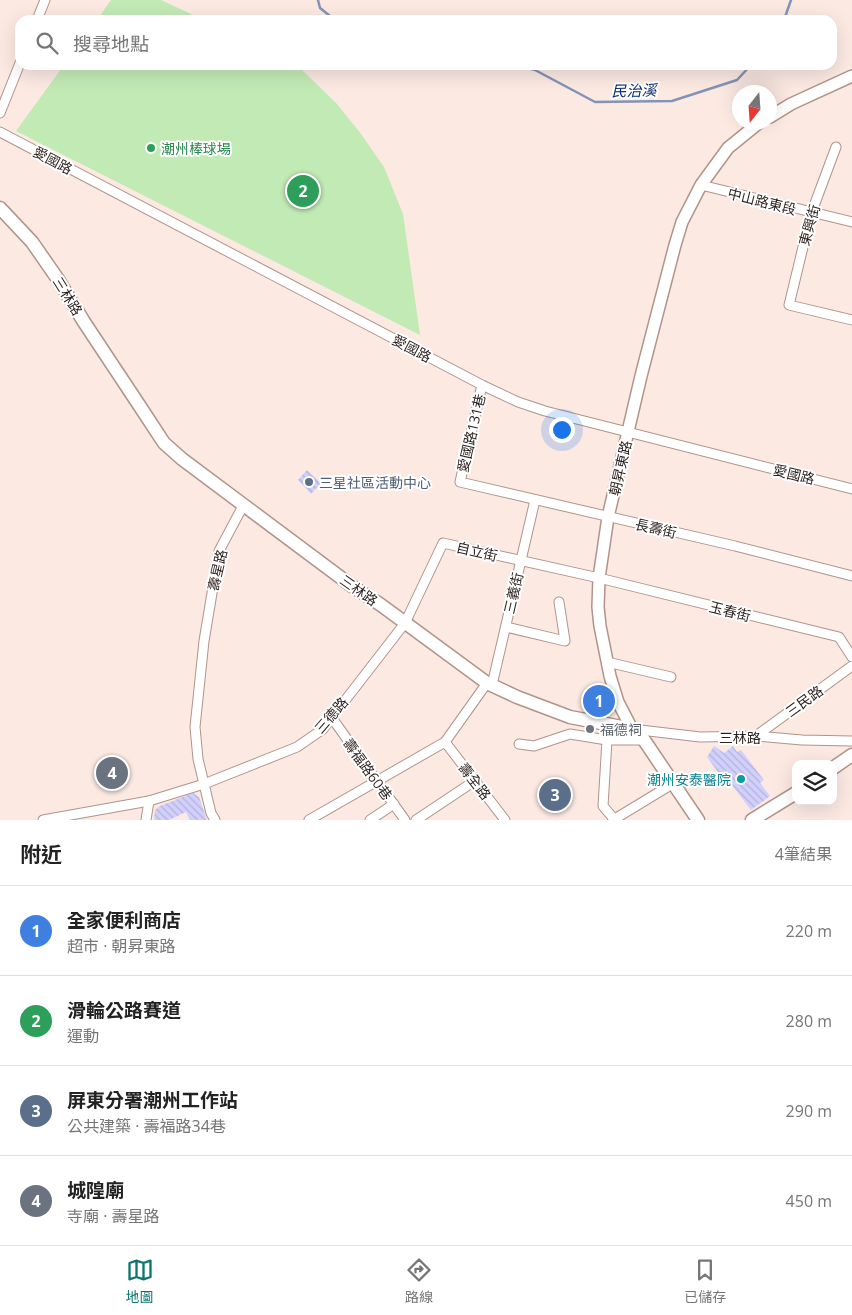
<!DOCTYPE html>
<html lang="zh-TW">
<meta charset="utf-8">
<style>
body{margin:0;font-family:"Open Sans","Noto Sans TC",sans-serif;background:#f2f2f2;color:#222}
.controls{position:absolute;right:15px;bottom:15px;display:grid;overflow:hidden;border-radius:10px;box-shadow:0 5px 20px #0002}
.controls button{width:45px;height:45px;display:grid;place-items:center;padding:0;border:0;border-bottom:1px solid #e0e0e0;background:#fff;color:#222;font:25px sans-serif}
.compass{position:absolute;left:732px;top:85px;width:45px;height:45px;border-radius:50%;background:#fff;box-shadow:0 5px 20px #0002;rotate:197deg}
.you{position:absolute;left:561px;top:429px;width:18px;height:18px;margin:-12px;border:4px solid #fff;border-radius:50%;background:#1a73e8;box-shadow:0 0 0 8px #1a73e833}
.badge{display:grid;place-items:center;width:32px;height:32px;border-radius:50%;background:#0f766e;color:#fff;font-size:16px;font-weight:700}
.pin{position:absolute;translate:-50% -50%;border:2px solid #fff;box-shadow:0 1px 5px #0006}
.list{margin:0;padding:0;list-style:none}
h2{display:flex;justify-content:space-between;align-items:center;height:65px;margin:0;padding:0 20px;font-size:21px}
h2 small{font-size:16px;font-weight:400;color:#767676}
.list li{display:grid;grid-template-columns:32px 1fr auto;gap:15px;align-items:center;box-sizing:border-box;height:90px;padding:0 20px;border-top:1px solid #e0e0e0}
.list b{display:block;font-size:19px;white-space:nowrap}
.list p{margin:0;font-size:16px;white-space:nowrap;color:#767676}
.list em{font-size:16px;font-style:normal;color:#767676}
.icon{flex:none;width:28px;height:28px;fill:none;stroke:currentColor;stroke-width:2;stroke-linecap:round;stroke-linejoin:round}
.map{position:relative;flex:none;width:852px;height:820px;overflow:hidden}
.search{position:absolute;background:#fff;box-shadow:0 5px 20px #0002;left:15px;right:15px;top:15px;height:55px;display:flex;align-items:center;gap:12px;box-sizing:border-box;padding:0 18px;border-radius:15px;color:#767676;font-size:19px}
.sheet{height:425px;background:#fff}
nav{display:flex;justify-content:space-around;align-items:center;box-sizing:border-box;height:70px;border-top:1px solid #e0e0e0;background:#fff;font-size:14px;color:#767676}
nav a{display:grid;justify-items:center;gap:2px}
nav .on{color:#0f766e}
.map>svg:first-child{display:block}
</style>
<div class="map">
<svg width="852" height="820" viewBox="0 0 852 820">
<defs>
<pattern id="building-back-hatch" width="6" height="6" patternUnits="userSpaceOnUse" patternTransform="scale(1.25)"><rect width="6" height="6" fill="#d1d0fc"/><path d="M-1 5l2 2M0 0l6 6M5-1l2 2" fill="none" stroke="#b4b2d7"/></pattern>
</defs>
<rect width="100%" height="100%" fill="#fbe9e2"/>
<g fill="#c2eab5">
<path d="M 111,0 L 161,0 L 204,20 L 97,20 Z"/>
<path d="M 64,65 L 297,65 L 337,104 L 361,134 L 384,167 L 403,214 L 420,335 L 16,131 Z"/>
</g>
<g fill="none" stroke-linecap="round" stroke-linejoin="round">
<g stroke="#8393b7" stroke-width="2.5">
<path d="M 318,0 L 320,8 L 335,20"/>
<path d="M 784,20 L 791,0"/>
<path d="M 516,65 L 535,70 L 595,102 L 672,101 L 737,80 L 751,65"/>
</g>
</g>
<g fill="url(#building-back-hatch)">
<path d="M 307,470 L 321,483 L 311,494 L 298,480 Z"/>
<path d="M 714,746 L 724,753 L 733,746 L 737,752 L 741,750 L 764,780 L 760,783 L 770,796 L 751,810 L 729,781 L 723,785 L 718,777 L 720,775 L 707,757 Z"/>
<path d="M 551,779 L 561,780 L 561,788 L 572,789 L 571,803 L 538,801 L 539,786 L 550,787 Z"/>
<path d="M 193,793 L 199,797 L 207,820 L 190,820 L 186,812 L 169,820 L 154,820 L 155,810 L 160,806 Z"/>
</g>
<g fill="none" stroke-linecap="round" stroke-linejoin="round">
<defs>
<g id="minor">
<path d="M 37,20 L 45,0"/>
<path d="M 0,113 L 20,63"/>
<path d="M 0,132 L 482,385 L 518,402 L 545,411 L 852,489"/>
<path d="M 836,147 L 811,214 L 789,305 L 852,320"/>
<path d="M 701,185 L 852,222"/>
<path d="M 482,385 L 460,482 L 735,546 L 852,576"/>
<path d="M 506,627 L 565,641 L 559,602"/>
<path d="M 607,662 L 671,677"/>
<path d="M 492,685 L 535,500"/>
<path d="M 332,718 L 405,820"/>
<path d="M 632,729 L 700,737 L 756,736 L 802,740 L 852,741"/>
<path d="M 756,736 L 852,666"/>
<path d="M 607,740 L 603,806 L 614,819"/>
<path d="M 445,742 L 505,820"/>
<path d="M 519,744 L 534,746 L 570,734 L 607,740 L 644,740"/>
<path d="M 43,820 L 149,801 L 204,784 L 297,747 L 323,729 L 405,623 L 443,543 L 599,578 L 839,637 L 852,657"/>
<path d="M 146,820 L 149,801"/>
<path d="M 215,820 L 211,813 L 198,759 L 195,727 L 204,641 L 219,551 L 244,504"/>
<path d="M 309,820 L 445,742 L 487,683"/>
<path d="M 370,820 L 394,804"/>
<path d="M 416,820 L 476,780"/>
<path d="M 613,820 L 674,783"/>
</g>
<g id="tertiary">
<path d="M 770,117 L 791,104 L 852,76"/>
<path d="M 632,729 L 618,702 L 610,676 L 600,626 L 598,607 L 599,578 L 608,517 L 641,376 L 675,245 L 682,222 L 701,185 L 728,148 L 760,122"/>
</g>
<g id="secondary">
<path d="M 0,208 L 32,242 L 57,278 L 84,322 L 141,408 L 164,443 L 182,459 L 352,586 L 381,605 L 487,683 L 517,697 L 570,717 L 632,729 L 644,740 L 698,820"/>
<path d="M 833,768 L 852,755"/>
<path d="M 752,820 L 796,793"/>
</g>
</defs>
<use href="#minor" stroke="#b0948a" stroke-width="11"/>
<use href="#tertiary" stroke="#b0948a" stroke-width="14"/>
<use href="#secondary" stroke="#b0948a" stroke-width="15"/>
<use href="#minor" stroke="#fff" stroke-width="9"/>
<use href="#tertiary" stroke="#fff" stroke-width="11"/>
<use href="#secondary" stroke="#fff" stroke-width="12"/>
</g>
<circle fill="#2e9e5b" stroke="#fff" stroke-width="2" cx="151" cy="148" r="5"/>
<circle fill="#5c6f8a" stroke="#fff" stroke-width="2" cx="309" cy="482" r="5"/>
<circle fill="#6b7280" stroke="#fff" stroke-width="2" cx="590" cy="729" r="5"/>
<circle fill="#0f9aa8" stroke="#fff" stroke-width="2" cx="741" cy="779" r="5"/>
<g text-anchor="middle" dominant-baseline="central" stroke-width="4" stroke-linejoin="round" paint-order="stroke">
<g font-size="14" fill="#27864d" stroke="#fff" text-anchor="start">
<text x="161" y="148">潮州棒球場</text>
</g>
<g font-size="14" fill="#2a1f1c" stroke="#fff">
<text transform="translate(53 160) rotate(28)">愛國路</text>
<text transform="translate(762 201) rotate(14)">中山路東段</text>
<text transform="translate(809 225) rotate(-74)">東興街</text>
<text transform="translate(68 296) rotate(58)">三林路</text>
<text transform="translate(412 348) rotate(28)">愛國路</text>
<text transform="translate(471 433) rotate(-77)">愛國路131巷</text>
<text transform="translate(620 468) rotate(-77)">朝昇東路</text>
<text transform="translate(794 474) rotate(14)">愛國路</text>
<text transform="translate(656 528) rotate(13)">長壽街</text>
<text transform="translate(477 551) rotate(13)">自立街</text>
<text transform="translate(217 570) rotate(-77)">壽星路</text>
<text transform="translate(359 590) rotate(35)">三林路</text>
<text transform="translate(513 593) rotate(-77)">三義街</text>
<text transform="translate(730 611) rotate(14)">玉春街</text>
<text transform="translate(804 701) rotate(-36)">三民路</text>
<text transform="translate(331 715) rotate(-49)">三德路</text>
<text x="740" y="737">三林路</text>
<text transform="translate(368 769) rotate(54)">壽福路60巷</text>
<text transform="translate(475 781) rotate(52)">壽全路</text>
</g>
<g font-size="14" fill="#4e5e75" stroke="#fff" text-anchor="start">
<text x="319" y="482">三星社區活動中心</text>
</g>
<g font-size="14" fill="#5b616d" stroke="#fff" text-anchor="start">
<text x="600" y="729">福德祠</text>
</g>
<g font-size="14" fill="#0d838f" stroke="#fff" text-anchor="end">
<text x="731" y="779">潮州安泰醫院</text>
</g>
<g font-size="15" font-style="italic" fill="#082870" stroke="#fff">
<text transform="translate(634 90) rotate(-1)">民治溪</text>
</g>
</g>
</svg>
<div class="controls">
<button><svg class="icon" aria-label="layers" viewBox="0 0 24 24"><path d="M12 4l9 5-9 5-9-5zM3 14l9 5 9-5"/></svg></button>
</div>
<svg class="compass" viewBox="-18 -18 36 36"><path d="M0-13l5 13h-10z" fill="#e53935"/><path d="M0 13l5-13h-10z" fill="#767676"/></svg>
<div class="you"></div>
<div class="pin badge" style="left:599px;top:701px;background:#3f7fe0">1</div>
<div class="pin badge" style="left:303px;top:191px;background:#2e9e5b">2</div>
<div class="pin badge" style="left:555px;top:795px;background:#5c6f8a">3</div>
<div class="pin badge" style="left:112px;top:773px;background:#6b7280">4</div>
<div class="search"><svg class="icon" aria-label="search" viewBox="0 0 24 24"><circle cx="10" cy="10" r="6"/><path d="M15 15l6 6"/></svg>搜尋地點</div>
</div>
<section class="sheet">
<h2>附近<small>4筆結果</small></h2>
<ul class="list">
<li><span class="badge" style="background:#3f7fe0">1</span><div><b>全家便利商店</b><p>超市 · 朝昇東路</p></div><em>220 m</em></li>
<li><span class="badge" style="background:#2e9e5b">2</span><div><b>滑輪公路賽道</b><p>運動</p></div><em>280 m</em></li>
<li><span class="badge" style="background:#5c6f8a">3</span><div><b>屏東分署潮州工作站</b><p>公共建築 · 壽福路34巷</p></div><em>290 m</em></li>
<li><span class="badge" style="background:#6b7280">4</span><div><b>城隍廟</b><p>寺廟 · 壽星路</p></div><em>450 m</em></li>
</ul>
</section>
<nav>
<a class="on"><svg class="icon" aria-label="map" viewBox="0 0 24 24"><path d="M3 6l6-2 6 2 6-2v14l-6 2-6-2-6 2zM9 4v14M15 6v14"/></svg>地圖</a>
<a><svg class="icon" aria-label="directions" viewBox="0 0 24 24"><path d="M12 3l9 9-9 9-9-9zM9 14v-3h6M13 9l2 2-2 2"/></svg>路線</a>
<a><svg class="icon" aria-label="saved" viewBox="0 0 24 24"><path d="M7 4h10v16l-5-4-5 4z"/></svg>已儲存</a>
</nav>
